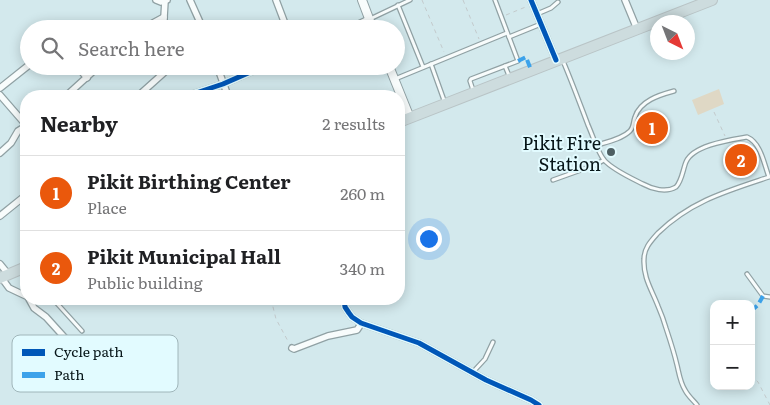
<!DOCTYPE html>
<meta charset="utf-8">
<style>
body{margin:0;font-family:Literata,serif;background:#f6f6f6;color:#202124}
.controls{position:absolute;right:15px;bottom:15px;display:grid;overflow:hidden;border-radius:10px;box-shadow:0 2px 12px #0003}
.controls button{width:45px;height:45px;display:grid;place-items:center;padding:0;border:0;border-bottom:1px solid #e0e0e0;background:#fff;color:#202124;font:25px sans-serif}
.compass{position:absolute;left:650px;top:15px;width:45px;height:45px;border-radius:50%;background:#fff;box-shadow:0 2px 12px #0003;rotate:138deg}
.you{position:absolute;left:428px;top:238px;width:18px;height:18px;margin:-12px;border:4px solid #fff;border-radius:50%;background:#1a73e8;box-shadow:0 0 0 8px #1a73e833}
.badge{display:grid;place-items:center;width:32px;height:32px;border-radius:50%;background:#ea580c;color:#fff;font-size:16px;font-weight:700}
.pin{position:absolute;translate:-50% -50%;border:2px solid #fff;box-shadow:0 1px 5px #0006}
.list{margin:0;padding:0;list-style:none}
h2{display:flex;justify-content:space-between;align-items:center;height:65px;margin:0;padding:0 20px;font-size:21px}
h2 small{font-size:16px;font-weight:400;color:#757577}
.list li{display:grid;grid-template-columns:32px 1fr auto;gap:15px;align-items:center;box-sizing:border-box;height:75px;padding:0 20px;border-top:1px solid #e0e0e0}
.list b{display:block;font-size:19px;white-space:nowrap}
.list p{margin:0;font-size:16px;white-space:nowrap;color:#757577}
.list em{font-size:16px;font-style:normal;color:#757577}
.icon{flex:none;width:28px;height:28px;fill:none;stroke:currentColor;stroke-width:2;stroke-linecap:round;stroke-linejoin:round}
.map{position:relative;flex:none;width:770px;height:405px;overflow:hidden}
.search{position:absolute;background:#fff;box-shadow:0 2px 12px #0003;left:20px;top:20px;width:385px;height:55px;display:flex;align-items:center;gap:12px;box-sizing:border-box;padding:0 18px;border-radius:28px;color:#757577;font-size:19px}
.panel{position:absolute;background:#fff;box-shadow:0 2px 12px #0003;left:20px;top:90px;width:385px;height:215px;border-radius:20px}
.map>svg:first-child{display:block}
</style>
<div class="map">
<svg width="770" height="405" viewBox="0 0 770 405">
<rect width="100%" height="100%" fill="#d3e9ed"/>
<path fill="#dfd8c5" d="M 719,89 L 724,104 L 698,115 L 692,100 Z"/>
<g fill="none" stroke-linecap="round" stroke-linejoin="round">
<defs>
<g id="service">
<path d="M 398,5 L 423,67"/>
<path d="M 537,14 L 551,8 L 558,2"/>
<path d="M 370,19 L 410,0"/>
<path d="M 509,37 L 541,24"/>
<path d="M 563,61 C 572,82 580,104 588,125 C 593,136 597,151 604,160 C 613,170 631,178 643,184 C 652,189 666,193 676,187 C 682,181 683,169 686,162 C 693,145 730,140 747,137 C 761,143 764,164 769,177 C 727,191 691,201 658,233 C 651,241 644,248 644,259 C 643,278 652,290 658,306 C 661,313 664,321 666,328 C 670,340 674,352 677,365 C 679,373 680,382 685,390 C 688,396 693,400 697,405"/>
<path d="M 431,64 L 445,103"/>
<path d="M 505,66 L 510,78"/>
<path d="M 395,79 L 507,33"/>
<path d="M 473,90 L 470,81 L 471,79 L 518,61 L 495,0"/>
<path d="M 597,145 C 607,142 622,139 630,131 C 634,127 633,122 635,117 C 640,101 659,95 674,91"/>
<path d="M 553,180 L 595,165 L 604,160"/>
<path d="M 747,274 L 763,296 L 770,297"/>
<path d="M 53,299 L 82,331"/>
<path d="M 473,372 L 485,359 L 493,342"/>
</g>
<g id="minor">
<path d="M 156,0 L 161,2 L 167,0"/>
<path d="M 190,0 L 203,29"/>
<path d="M 276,0 L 287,29"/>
<path d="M 531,0 L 556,60"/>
<path d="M 625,0 L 637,29"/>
<path d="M 142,29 L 164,17"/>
<path d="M 164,29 L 164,17 L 165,1"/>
<path d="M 348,29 L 369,19"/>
<path d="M 77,66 L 87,78"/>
<path d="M 217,66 L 228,96"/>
<path d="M 0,88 L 29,65"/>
<path d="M 0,95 L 26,125"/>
<path d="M 66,96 L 99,66"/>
<path d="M 138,96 L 167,70 L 169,66"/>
<path d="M 187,96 L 223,84 L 264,66"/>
<path d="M 0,153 L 11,143 L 18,131 L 26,126"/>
<path d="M 0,216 L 26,195"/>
<path d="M 0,264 L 9,275"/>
<path d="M 1,277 L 9,288 L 26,296"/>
<path d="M 29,299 L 34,308 L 46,317 L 65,338"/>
<path d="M 344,299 L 345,307 L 349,313 L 352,317 L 361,323 L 419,343 L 486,380 L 531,400 L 539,405"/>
<path d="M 292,348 L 294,349 L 328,336 L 357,330 L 359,327 L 361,323"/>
</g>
<g id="tertiary">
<path d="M 362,0 L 373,29"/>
<path d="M 389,66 L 410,118"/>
</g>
<g id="trunk">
<path d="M 399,122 L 712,0"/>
<path d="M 0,278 L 26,267"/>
</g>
</defs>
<use href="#service" stroke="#90a1a4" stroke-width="5.5"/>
<use href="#minor" stroke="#90a1a4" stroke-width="8"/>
<use href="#tertiary" stroke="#90a1a4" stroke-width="10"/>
<use href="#trunk" stroke="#b9c4c6" stroke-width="12"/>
<g stroke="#c3cacc" stroke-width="1" stroke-dasharray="4 4" stroke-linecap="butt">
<path d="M 422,0 L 444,52"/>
<path d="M 463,0 L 479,39"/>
<path d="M 506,15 L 528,6"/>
<path d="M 714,112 L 725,136"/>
<path d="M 271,299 L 276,319 L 289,343"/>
<path d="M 751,375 L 758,382 L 770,405"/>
</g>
<use href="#service" stroke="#f8fcfc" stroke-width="3"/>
<use href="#minor" stroke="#f8fcfc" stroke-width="5.5"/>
<use href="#tertiary" stroke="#f8fcfc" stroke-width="8"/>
<use href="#trunk" stroke="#cddcde" stroke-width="10"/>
<g stroke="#3ca2ea" stroke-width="4" stroke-dasharray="8 4" stroke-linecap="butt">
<path d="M 518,61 L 526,57 L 531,70"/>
<path d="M 751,311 L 758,305 L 763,296"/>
</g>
<defs>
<g id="cycleway">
<path d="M 531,0 L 556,60"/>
<path d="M 187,96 L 223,84 L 264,66"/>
<path d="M 344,299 L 345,307 L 349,313 L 352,317 L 361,323 L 419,343 L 486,380 L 531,400 L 539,405"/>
</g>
</defs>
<use href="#cycleway" stroke="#e2fbff" stroke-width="8"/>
<use href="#cycleway" stroke="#0057b8" stroke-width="5"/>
</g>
<circle fill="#4e5f63" stroke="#e2fbff" stroke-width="2" cx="611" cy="152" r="5"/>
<g text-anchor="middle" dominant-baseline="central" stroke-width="4" stroke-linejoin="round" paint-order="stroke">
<g font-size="18" fill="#061518" stroke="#e2fbff" text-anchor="end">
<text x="601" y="142">Pikit Fire<tspan x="601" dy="21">Station</tspan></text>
</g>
</g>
<rect x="12" y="335" width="166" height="57" rx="8" fill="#e2fbff" stroke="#a0b6ba" stroke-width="1"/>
<rect x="22" y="349" width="23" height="7" fill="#0057b8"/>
<rect x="22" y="372" width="23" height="6" fill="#3ca2ea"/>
<g font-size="14" fill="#061518">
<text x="54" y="357">Cycle path</text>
<text x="54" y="380">Path</text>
</g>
</svg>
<div class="controls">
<button>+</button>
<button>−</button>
</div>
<svg class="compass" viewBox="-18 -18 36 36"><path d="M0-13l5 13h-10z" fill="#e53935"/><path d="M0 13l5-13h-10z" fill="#757577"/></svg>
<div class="you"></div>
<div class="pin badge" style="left:652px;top:128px">1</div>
<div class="pin badge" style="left:741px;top:160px">2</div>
<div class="search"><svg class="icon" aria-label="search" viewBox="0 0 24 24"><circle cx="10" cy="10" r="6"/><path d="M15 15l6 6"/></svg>Search here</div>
<section class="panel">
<h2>Nearby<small>2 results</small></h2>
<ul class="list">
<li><span class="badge">1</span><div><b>Pikit Birthing Center</b><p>Place</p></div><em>260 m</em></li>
<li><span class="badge">2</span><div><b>Pikit Municipal Hall</b><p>Public building</p></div><em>340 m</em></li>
</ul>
</section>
</div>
